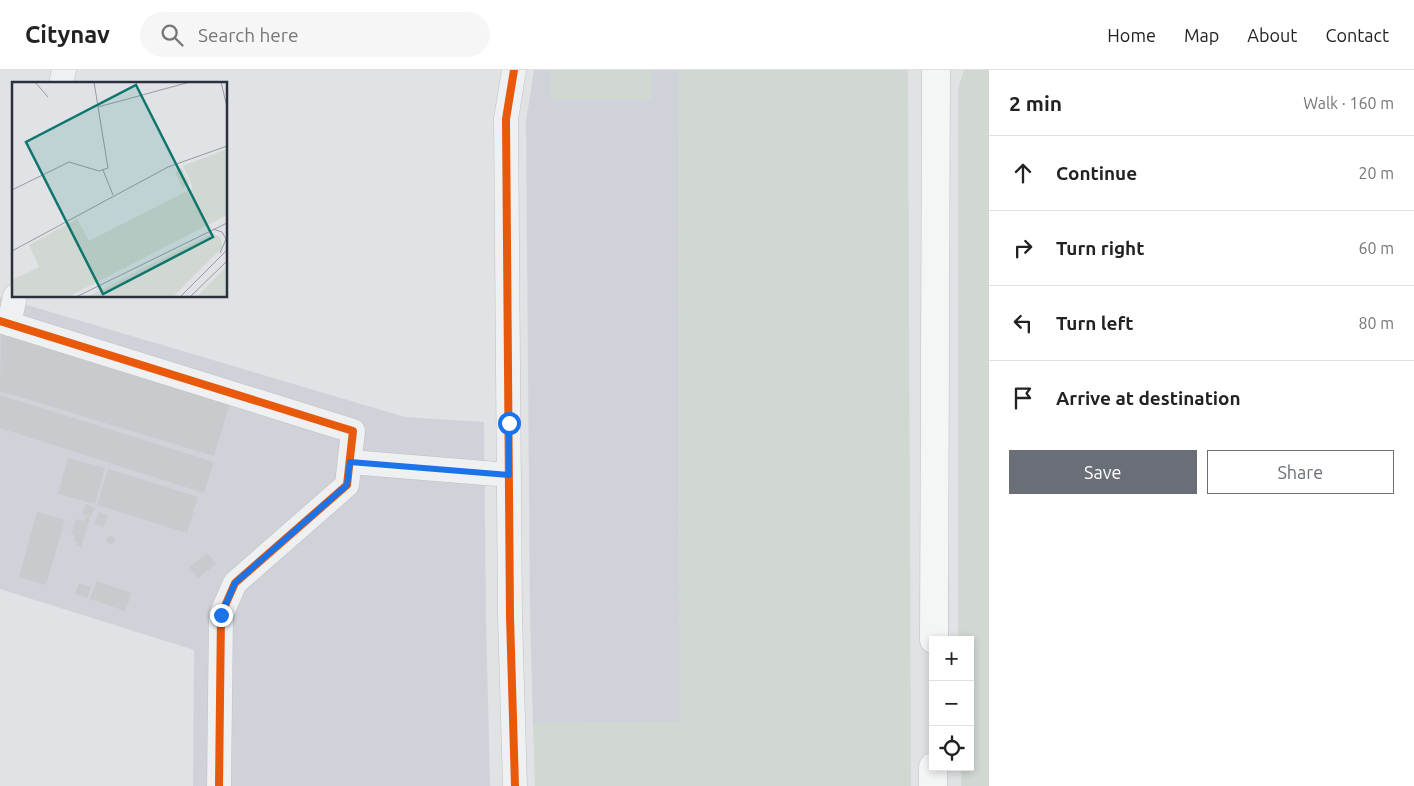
<!DOCTYPE html>
<meta charset="utf-8">
<style>
body{margin:0;font-family:Ubuntu,sans-serif;background:#f6f6f6;color:#222}
.controls{position:absolute;right:15px;bottom:15px;display:grid;overflow:hidden;border-radius:0px;box-shadow:0 2px 8px #0003}
.controls button{width:45px;height:45px;display:grid;place-items:center;padding:0;border:0;border-bottom:1px solid #e0e0e0;background:#fff;color:#222;font:25px sans-serif}
.stop{position:absolute;width:15px;height:15px;margin:-11px;border:4px solid #1a73e8;border-radius:50%;background:#fff}
.stop.end{background:#1a73e8;border-color:#fff;box-shadow:0 1px 5px #0008}
.list{margin:0;padding:0;list-style:none}
h2{display:flex;justify-content:space-between;align-items:center;height:65px;margin:0;padding:0 20px;font-size:21px}
h2 small{font-size:16px;font-weight:400;color:#767676}
.list li{display:grid;grid-template-columns:32px 1fr auto;gap:15px;align-items:center;box-sizing:border-box;height:75px;padding:0 20px;border-top:1px solid #e0e0e0}
.list b{display:block;font-size:19px;white-space:nowrap}
.list em{font-size:16px;font-style:normal;color:#767676}
.actions{display:flex;gap:10px;padding:15px 20px}
.actions a{flex:1;padding:11px 0;border:1px solid #6a6e77;border-radius:0px;text-align:center;font-size:18px;color:#6a6e77}
.actions .main{background:#6a6e77;color:#fff}
.icon{flex:none;width:28px;height:28px;fill:none;stroke:currentColor;stroke-width:2;stroke-linecap:round;stroke-linejoin:round}
.map{position:relative;flex:none;width:989px;height:716px;overflow:hidden}
header{display:flex;align-items:center;gap:30px;box-sizing:border-box;height:70px;padding:0 25px;background:#fff;border-bottom:1px solid #e0e0e0}
header strong{font-size:24px}
nav{display:flex;gap:28px;margin-inline-start:auto;font-size:18px}
.search{width:350px;height:45px;background:#f6f6f6;display:flex;align-items:center;gap:12px;box-sizing:border-box;padding:0 18px;border-radius:28px;color:#767676;font-size:19px}
main{display:flex}
aside{flex:1;background:#fff}
.map>svg:first-child{display:block}
</style>
<header>
<strong>Citynav</strong>
<div class="search"><svg class="icon" aria-label="search" viewBox="0 0 24 24"><circle cx="10" cy="10" r="6"/><path d="M15 15l6 6"/></svg>Search here</div>
<nav><a>Home</a><a>Map</a><a>About</a><a>Contact</a></nav>
</header>
<main>
<div class="map">
<svg width="989" height="716" viewBox="0 0 989 716">
<rect width="100%" height="100%" fill="#e0e2e5"/>
<g fill="#cfd2d8">
<path d="M 534,0 L 679,0 L 680,653 L 533,653 L 530,546 L 526,51 Z"/>
<path d="M 0,227 L 405,347 L 484,352 L 486,548 L 490,716 L 193,716 L 194,580 L 0,519 Z"/>
</g>
<g fill="#d1d8d1">
<rect x="551" y="0" width="100" height="29"/>
<path d="M 679,0 L 908,0 L 911,716 L 535,716 L 533,653 L 680,652 Z"/>
<path d="M 964,0 L 989,0 L 989,716 L 961,716 L 961,697 L 970,697 L 970,570 L 958,570 L 958,19 Z"/>
</g>
<g fill="#c9cacd">
<path d="M 1,264 L 230,333 L 214,386 L 0,321 Z"/>
<path d="M 0,325 L 214,392 L 204,423 L 0,358 Z"/>
<path d="M 68,388 L 105,398 L 95,434 L 58,424 Z"/>
<path d="M 108,399 L 198,427 L 187,463 L 97,435 Z"/>
<path d="M 86,434 L 95,438 L 90,447 L 82,443 Z"/>
<path d="M 37,442 L 65,450 L 46,515 L 19,507 Z"/>
<path d="M 99,442 L 108,445 L 103,457 L 94,454 Z"/>
<path d="M 85,446 L 90,448 L 81,477 L 76,475 L 77,472 L 74,471 L 75,466 L 71,464 L 76,449 L 84,451 Z"/>
<path d="M 109,465 L 116,468 L 112,475 L 106,472 Z"/>
<path d="M 207,483 L 216,494 L 198,508 L 189,497 Z"/>
<path d="M 97,511 L 132,523 L 125,541 L 90,529 Z"/>
<path d="M 79,513 L 91,517 L 87,528 L 75,524 Z"/>
</g>
<g fill="none" stroke-linecap="round" stroke-linejoin="round">
<defs>
<g id="minor">
<path d="M 514,0 L 506,49 L 510,547 L 515,716"/>
<path d="M 61,14 L 64,0"/>
<path d="M 0,251 L 353,361 L 347,415 L 235,513 L 221,545 L 219,716"/>
<path d="M 9,254 L 15,226"/>
<path d="M 350,392 L 509,405"/>
</g>
<g id="major">
<path d="M 934,570 L 936,0"/>
<path d="M 933,716 L 933,697"/>
</g>
</defs>
<use href="#minor" stroke="#bfc0c3" stroke-width="25"/>
<use href="#major" stroke="#bdbfc2" stroke-width="29"/>
<use href="#minor" stroke="#eff0f2" stroke-width="24"/>
<use href="#major" stroke="#f4f5f5" stroke-width="28"/>
<defs>
<g id="cycleway">
<path d="M 514,0 L 506,49 L 510,547 L 515,716"/>
<path d="M 0,251 L 353,361 L 347,415 L 235,513 L 221,545 L 219,716"/>
</g>
</defs>
<use href="#cycleway" stroke="#eef0f4" stroke-width="11"/>
<use href="#cycleway" stroke="#e8590c" stroke-width="8"/>
</g>
<g fill="none" stroke-linecap="round" stroke-linejoin="round">
<path stroke="#1a73e8" stroke-width="6" d="M 221,545 L 235,513 L 347,415 L 350,392 L 509,405 L 509,353"/>
</g>
<g transform="translate(12 12)">
<rect width="215" height="215" fill="#e0e2e5"/>
<path d="M 215,67 L 215,133 L 56,215 L 0,215 L 0,198 L 27,185 L 17,163 L 65,137 L 77,159 L 181,106 L 171,84 ZM 170,86 L 178,102 L 170,106 L 163,90 ZM 201,151 L 209,156 L 210,166 L 161,215 L 75,215 ZM 215,184 L 215,215 L 185,215 L 205,194 Z" fill="#d1d8d1"/>
<path fill="none" stroke="#979ba1" stroke-width="1" d="M 23,0 L 36,15M 209,0 L 215,25M 86,25 L 178,0M 91,88 L 101,113M 0,108 L 57,80 L 87,89 L 96,86 L 82,0M 201,147 L 210,150 L 214,157 L 208,171M 0,169 L 156,85 L 215,64M 64,215 L 215,141M 168,215 L 215,168M 178,215 L 215,179"/>
<path fill="#0f766e" fill-opacity="0.15" stroke="#0f766e" stroke-width="2.5" d="M 124,3 L 201,155 L 91,212 L 14,60 Z"/>
<rect width="215" height="215" fill="none" stroke="#2a303c" stroke-width="2.5"/>
</g>
</svg>
<div class="controls">
<button>+</button>
<button>−</button>
<button><svg class="icon" aria-label="locate" viewBox="0 0 24 24"><circle cx="12" cy="12" r="6"/><path d="M12 2v4M12 18v4M2 12h4M18 12h4"/></svg></button>
</div>
<div class="stop" style="left:509px;top:353px"></div>
<div class="stop end" style="left:221px;top:545px"></div>
</div>
<aside>
<h2>2 min<small>Walk · 160 m</small></h2>
<ul class="list">
<li><svg class="icon" aria-label="ahead" viewBox="0 0 24 24"><path d="M12 20V5M6 11l6-6 6 6"/></svg><div><b>Continue</b></div><em>20 m</em></li>
<li><svg class="icon" aria-label="right" viewBox="0 0 24 24"><path d="M7 20v-9h11M14 6l5 5-5 5"/></svg><div><b>Turn right</b></div><em>60 m</em></li>
<li><svg class="icon" aria-label="left" viewBox="0 0 24 24"><path d="M17 20v-9H6M10 6l-5 5 5 5"/></svg><div><b>Turn left</b></div><em>80 m</em></li>
<li><svg class="icon" aria-label="arrive" viewBox="0 0 24 24"><path d="M6 21V4h12l-3 4 3 4H6"/></svg><div><b>Arrive at destination</b></div></li>
</ul>
<div class="actions"><a class="main">Save</a><a>Share</a></div>
</aside>
</main>
